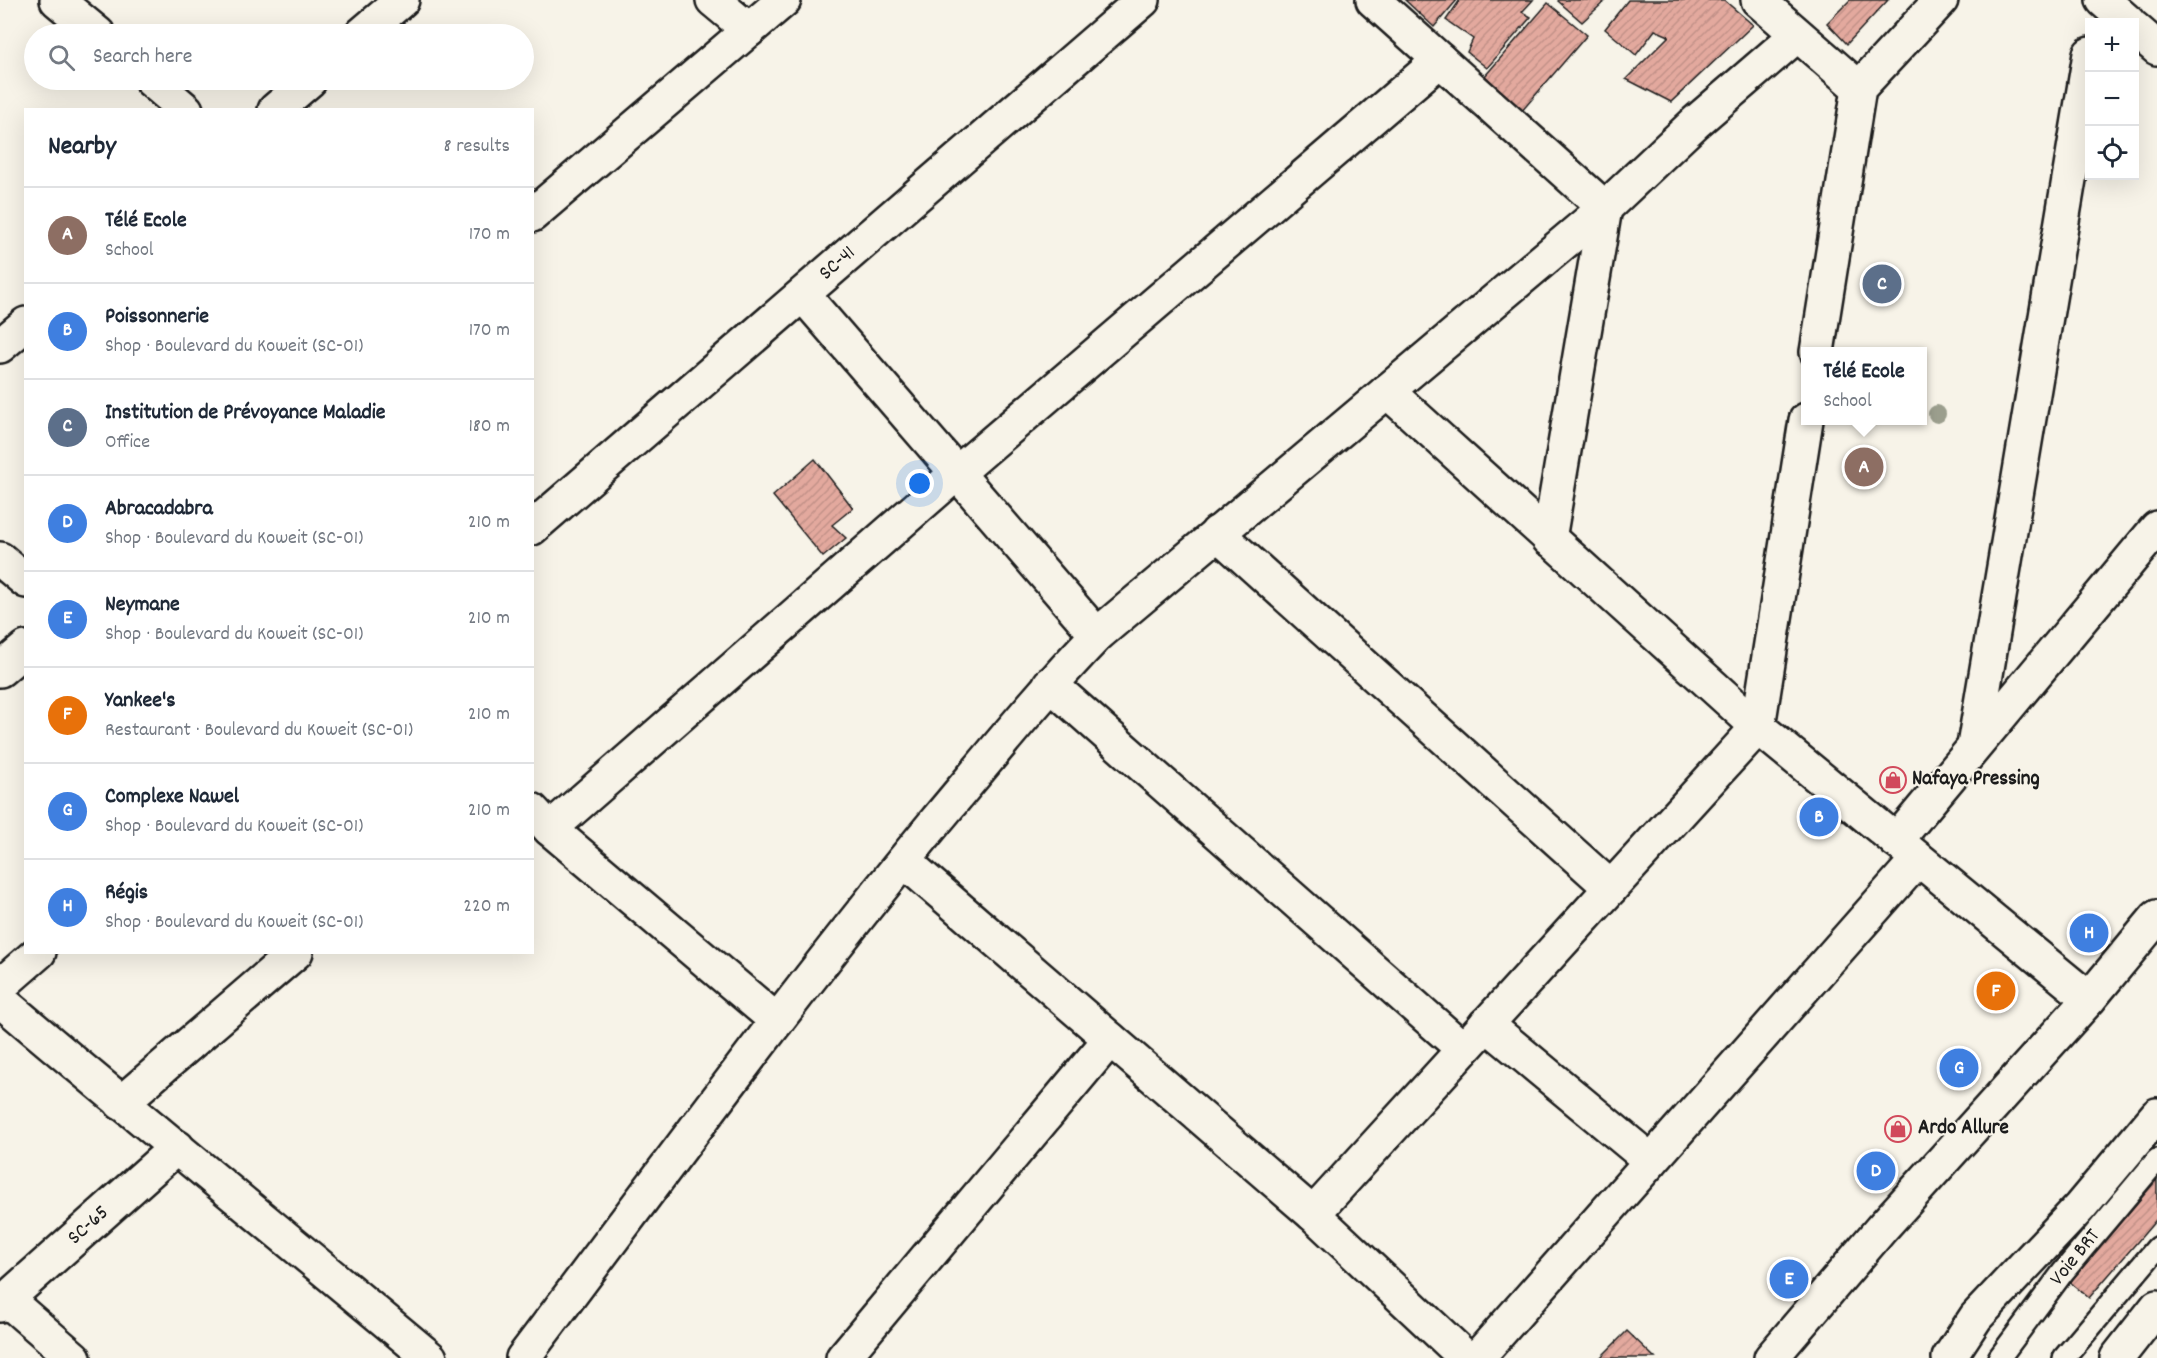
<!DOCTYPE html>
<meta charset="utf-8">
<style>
body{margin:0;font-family:Dekko,sans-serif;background:#f2f2f3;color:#1f2937}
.controls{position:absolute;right:18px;top:18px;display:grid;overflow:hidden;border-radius:0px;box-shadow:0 6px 24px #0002}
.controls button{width:54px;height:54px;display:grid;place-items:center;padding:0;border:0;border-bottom:2px solid #e0e1e3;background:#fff;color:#1f2937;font:30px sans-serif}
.you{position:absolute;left:920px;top:484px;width:21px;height:21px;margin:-15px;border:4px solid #fff;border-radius:50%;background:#1a73e8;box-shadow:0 0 0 9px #1a73e833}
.badge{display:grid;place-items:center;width:39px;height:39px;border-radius:50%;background:#d1495b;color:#fff;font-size:20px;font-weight:700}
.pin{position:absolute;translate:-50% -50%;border:3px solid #fff;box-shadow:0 2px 6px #0006}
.popup{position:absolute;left:1801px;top:347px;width:126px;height:78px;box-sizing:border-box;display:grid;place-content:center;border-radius:0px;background:#fff;filter:drop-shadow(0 2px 4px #0005);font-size:20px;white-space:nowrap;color:#747a83}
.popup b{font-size:22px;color:#1f2937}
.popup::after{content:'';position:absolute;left:50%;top:100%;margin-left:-12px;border:12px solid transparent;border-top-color:#fff}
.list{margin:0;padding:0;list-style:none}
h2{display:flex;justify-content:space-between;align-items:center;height:78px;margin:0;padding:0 24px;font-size:26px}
h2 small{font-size:20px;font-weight:400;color:#747a83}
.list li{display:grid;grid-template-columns:39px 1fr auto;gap:18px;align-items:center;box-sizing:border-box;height:96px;padding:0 24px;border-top:2px solid #e0e1e3}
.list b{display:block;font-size:22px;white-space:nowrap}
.list p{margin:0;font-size:20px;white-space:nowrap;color:#747a83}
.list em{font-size:20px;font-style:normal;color:#747a83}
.icon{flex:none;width:33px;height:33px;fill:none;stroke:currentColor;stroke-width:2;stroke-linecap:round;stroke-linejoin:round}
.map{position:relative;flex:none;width:2157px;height:1358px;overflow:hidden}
.search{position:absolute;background:#fff;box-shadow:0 6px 24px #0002;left:24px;top:24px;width:510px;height:66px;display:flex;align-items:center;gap:15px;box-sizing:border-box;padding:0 21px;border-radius:33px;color:#747a83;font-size:22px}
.panel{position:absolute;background:#fff;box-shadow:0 6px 24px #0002;left:24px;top:108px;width:510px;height:846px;border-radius:0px}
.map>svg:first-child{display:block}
</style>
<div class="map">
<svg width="2157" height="1358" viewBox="0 0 2157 1358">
<defs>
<pattern id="building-hatch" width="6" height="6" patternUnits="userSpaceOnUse" patternTransform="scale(1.5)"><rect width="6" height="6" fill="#e3a99e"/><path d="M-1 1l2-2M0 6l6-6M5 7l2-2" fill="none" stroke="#c29188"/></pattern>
</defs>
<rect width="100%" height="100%" fill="#f7f3e8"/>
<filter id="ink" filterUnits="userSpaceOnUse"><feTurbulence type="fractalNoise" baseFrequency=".0167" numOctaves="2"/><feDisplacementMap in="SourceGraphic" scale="12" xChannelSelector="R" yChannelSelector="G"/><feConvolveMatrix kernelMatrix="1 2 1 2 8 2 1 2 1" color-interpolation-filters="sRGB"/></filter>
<g filter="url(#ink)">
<g fill="url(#building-hatch)" stroke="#1c1c1c" stroke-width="1.5">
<path d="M 1405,0 L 1457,0 L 1434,27 Z"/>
<path d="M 1460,0 L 1533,0 L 1522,12 L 1531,17 L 1487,68 L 1467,52 L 1473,39 L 1446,20 Z"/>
<path d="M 1559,0 L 1603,0 L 1605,1 L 1582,22 L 1558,1 Z"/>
<path d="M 1628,0 L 1724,0 L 1753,25 L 1671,102 L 1626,79 L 1669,36 L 1655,30 L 1636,55 L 1605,29 Z"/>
<path d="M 1850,0 L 1888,0 L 1847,44 L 1827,23 Z"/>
<path d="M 1548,3 L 1587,35 L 1521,112 L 1485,76 Z"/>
<path d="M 815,459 L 853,508 L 832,525 L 846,538 L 823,557 L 773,496 Z"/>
<path d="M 2157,1179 L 2157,1219 L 2089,1298 L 2070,1282 Z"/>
<path d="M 1627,1331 L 1655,1358 L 1600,1358 Z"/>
</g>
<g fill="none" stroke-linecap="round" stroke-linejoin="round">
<defs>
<g id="lane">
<path d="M 1999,1358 L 2063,1272 L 2157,1160"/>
<path d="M 2064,1358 L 2157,1248"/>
</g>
<g id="street">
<path d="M 57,0 L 98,34"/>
<path d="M 713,0 L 749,30"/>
<path d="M 1373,0 L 1605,208 L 1549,539"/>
<path d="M 1758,0 L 1859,88"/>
<path d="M 2103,0 L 2128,22"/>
<path d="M 2134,28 L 2157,48"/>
<path d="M 362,34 L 402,0"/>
<path d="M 151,80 L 186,110"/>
<path d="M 275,110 L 310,80"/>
<path d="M 532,215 L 784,0"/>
<path d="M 803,295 L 1097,635"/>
<path d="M 0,346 L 26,324"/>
<path d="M 1817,352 L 1859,88 L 1941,0"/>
<path d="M 1387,391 L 1758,727 L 2089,999"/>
<path d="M 532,528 L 1143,0"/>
<path d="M 1217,533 L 1611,888"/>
<path d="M 0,559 L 26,581"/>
<path d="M 0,670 L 26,648"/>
<path d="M 1050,684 L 1463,1049"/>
<path d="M 1974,746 L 2090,54"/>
<path d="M 532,810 L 550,829 L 777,1021"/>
<path d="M 550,829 L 957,473 L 1440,60"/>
<path d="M 1896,841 L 2157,528"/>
<path d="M 904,861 L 1313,1214 L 1466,1358"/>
<path d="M 0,986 L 39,952"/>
<path d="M 0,1000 C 142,1121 287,1238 430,1358"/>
<path d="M 1486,1024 L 1651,1161"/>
<path d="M 121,1103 L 296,952"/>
<path d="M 1313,1214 L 1758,727 L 1806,420"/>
<path d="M 6,1299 L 74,1358"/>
<path d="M 0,1305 L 177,1147"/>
<path d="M 523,1358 C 659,1178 792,995 936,821 C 989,758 1040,694 1097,635 L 1605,208 L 1696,122 L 1797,35"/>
<path d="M 843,1358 L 1110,1039"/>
<path d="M 1477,1358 L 1918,859"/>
<path d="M 1771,1358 L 1881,1229 L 2089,999 L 2157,917"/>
</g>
<g id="primary">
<path d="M 1949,1358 L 1976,1317 L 2080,1207 L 2157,1115"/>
<path d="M 2117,1358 L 2157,1307"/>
</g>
</defs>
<use href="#lane" stroke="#1c1c1c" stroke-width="26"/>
<use href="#street" stroke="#1c1c1c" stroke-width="38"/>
<use href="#primary" stroke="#1c1c1c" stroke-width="38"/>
<use href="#lane" stroke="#f7f3e8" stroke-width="21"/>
<use href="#street" stroke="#f7f3e8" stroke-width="33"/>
<use href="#primary" stroke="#f7f3e8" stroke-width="33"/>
</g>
<circle fill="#9b9e8d" cx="1937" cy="414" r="9"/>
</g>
<defs>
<symbol id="shop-ring" viewBox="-11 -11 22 22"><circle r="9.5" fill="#f7f3e8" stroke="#d1495b" stroke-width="1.5"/><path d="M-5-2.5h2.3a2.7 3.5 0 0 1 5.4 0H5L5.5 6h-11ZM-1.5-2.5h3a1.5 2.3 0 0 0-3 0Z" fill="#d1495b"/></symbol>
</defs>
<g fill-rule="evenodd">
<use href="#shop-ring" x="1878" y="765" width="30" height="30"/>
<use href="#shop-ring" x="1883" y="1114" width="30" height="30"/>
</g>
<g text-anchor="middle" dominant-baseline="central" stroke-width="4.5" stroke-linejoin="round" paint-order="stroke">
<g font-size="21" fill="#1c1c1c" stroke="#f7f3e8">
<text transform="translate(838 264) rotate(-41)">SC-41</text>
<text transform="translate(89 1226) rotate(-42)">SC-65</text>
<text transform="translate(2076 1258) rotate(-51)">Voie BRT</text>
</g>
<g font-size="21" font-weight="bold" fill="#1c1c1c" stroke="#f7f3e8" text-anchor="start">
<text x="1912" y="780">Nafaya Pressing</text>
<text x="1918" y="1129">Ardo Allure</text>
</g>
</g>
</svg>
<div class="controls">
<button>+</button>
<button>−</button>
<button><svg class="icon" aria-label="locate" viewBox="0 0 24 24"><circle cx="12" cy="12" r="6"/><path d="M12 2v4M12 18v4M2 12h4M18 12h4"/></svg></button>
</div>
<div class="you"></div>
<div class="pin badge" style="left:1864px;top:467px;background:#8d6e63">A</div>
<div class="popup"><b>Télé Ecole</b>School</div>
<div class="pin badge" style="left:1819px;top:817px;background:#3f7fe0">B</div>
<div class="pin badge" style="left:1882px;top:284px;background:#5c6f8a">C</div>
<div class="pin badge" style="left:1876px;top:1171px;background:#3f7fe0">D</div>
<div class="pin badge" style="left:1789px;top:1279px;background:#3f7fe0">E</div>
<div class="pin badge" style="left:1996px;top:991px;background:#e8710a">F</div>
<div class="pin badge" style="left:1959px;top:1068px;background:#3f7fe0">G</div>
<div class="pin badge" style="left:2089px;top:933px;background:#3f7fe0">H</div>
<div class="search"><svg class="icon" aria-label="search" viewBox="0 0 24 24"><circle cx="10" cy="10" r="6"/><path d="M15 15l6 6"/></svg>Search here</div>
<section class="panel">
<h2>Nearby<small>8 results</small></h2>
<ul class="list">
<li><span class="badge" style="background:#8d6e63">A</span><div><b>Télé Ecole</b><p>School</p></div><em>170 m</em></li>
<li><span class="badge" style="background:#3f7fe0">B</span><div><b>Poissonnerie</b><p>Shop · Boulevard du Koweit (SC-01)</p></div><em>170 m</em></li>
<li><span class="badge" style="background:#5c6f8a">C</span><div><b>Institution de Prévoyance Maladie</b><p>Office</p></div><em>180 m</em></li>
<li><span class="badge" style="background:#3f7fe0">D</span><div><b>Abracadabra</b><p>Shop · Boulevard du Koweit (SC-01)</p></div><em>210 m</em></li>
<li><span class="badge" style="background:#3f7fe0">E</span><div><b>Neymane</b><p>Shop · Boulevard du Koweit (SC-01)</p></div><em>210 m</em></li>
<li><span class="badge" style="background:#e8710a">F</span><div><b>Yankee's</b><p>Restaurant · Boulevard du Koweit (SC-01)</p></div><em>210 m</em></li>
<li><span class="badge" style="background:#3f7fe0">G</span><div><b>Complexe Nawel</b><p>Shop · Boulevard du Koweit (SC-01)</p></div><em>210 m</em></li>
<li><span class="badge" style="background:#3f7fe0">H</span><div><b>Régis</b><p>Shop · Boulevard du Koweit (SC-01)</p></div><em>220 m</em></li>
</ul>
</section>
</div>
